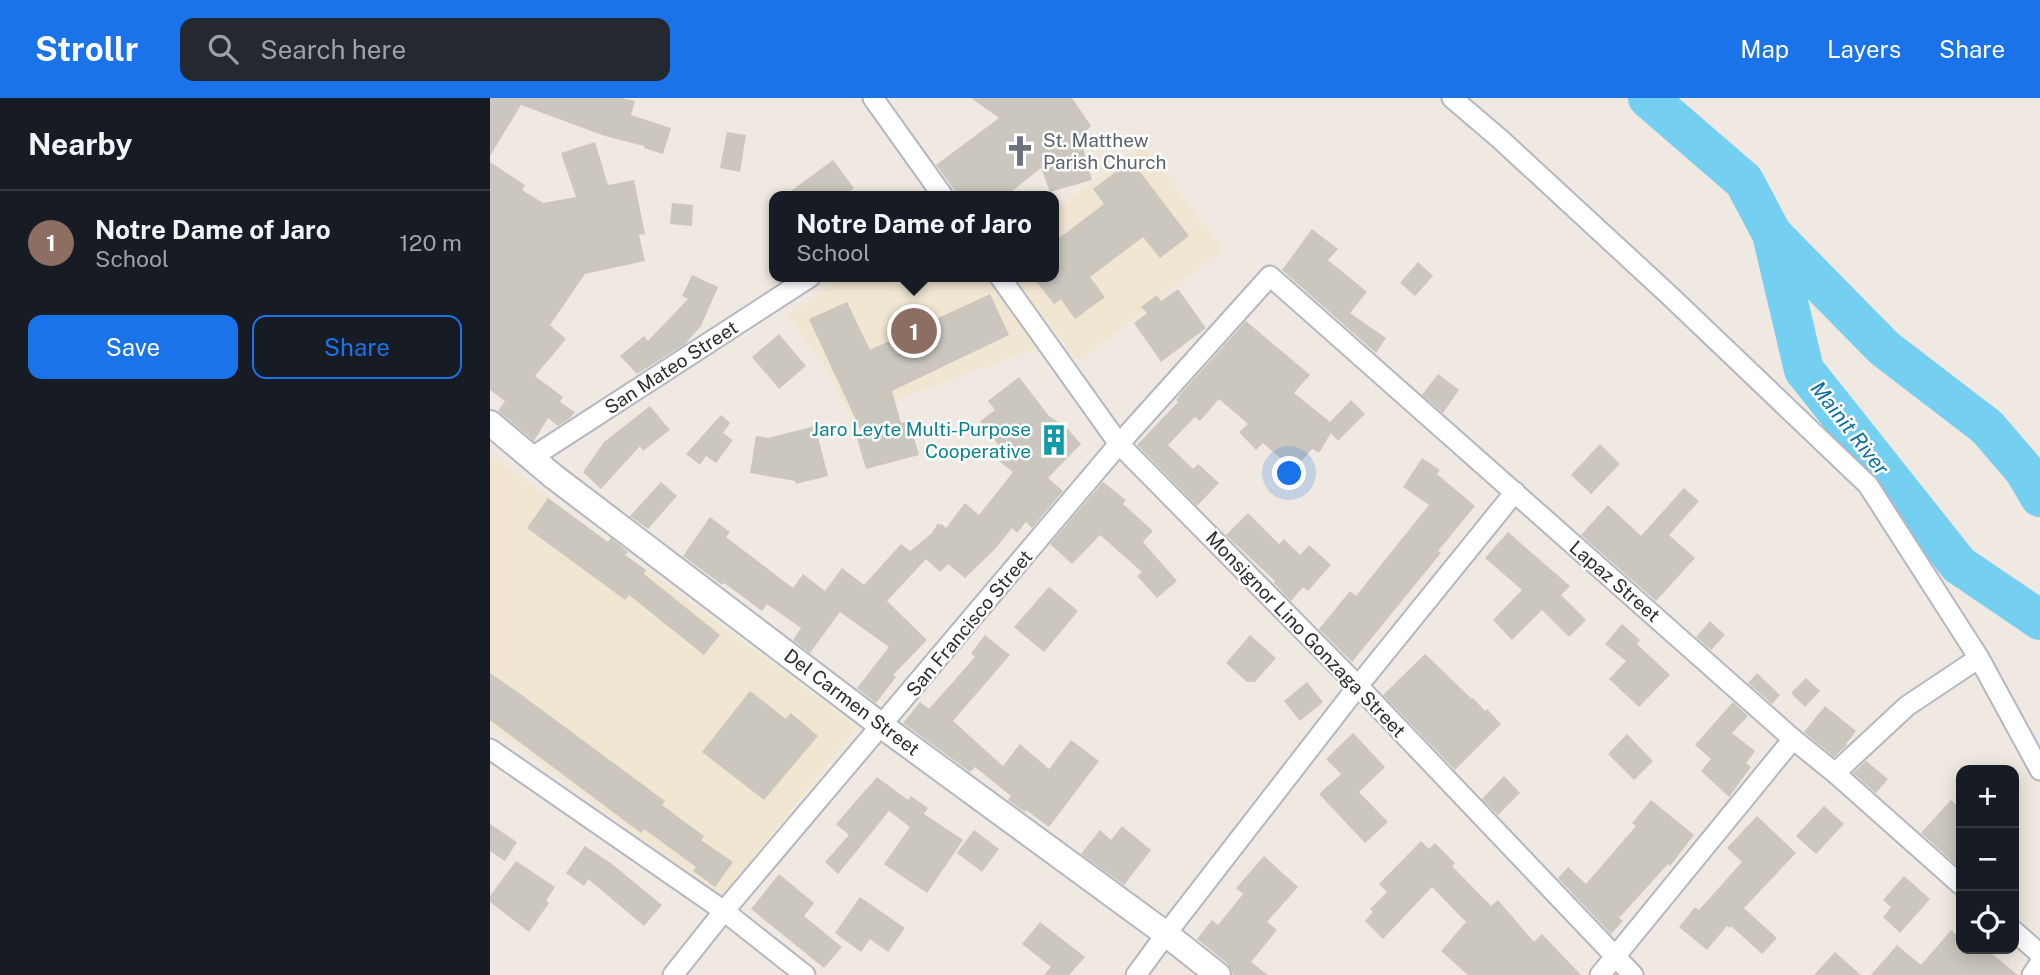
<!DOCTYPE html>
<meta charset="utf-8">
<style>
body{margin:0;font-family:"Public Sans",sans-serif;background:#242831;color:#f1f3f6}
.controls{position:absolute;right:21px;bottom:21px;display:grid;overflow:hidden;border-radius:14px;box-shadow:0 4px 18px #0003}
.controls button{width:63px;height:63px;display:grid;place-items:center;padding:0;border:0;border-bottom:2px solid #363941;background:#171b24;color:#f1f3f6;font:35px sans-serif}
.you{position:absolute;left:800px;top:376px;width:24px;height:24px;margin:-18px;border:5px solid #fff;border-radius:50%;background:#1a73e8;box-shadow:0 0 0 10px #1a73e833}
.badge{display:grid;place-items:center;width:46px;height:46px;border-radius:50%;background:#1a73e8;color:#fff;font-size:23px;font-weight:700}
.pin{position:absolute;translate:-50% -50%;border:4px solid #fff;box-shadow:0 2px 7px #0006}
.popup{position:absolute;left:279px;top:93px;width:290px;height:91px;box-sizing:border-box;display:grid;place-content:center;border-radius:14px;background:#171b24;filter:drop-shadow(0 2px 5px #0005);font-size:23px;white-space:nowrap;color:#9ea1a6}
.popup b{font-size:26px;color:#f1f3f6}
.popup::after{content:'';position:absolute;left:50%;top:100%;margin-left:-14px;border:14px solid transparent;border-top-color:#171b24}
.list{margin:0;padding:0;list-style:none}
h2{display:flex;justify-content:space-between;align-items:center;height:91px;margin:0;padding:0 28px;font-size:30px}
h2 small{font-size:23px;font-weight:400;color:#9ea1a6}
.list li{display:grid;grid-template-columns:46px 1fr auto;gap:21px;align-items:center;box-sizing:border-box;height:105px;padding:0 28px;border-top:2px solid #363941}
.list b{display:block;font-size:26px;white-space:nowrap}
.list p{margin:0;font-size:23px;white-space:nowrap;color:#9ea1a6}
.list em{font-size:23px;font-style:normal;color:#9ea1a6}
.actions{display:flex;gap:14px;padding:21px 28px}
.actions a{flex:1;padding:16px 0;border:2px solid #1a73e8;border-radius:14px;text-align:center;font-size:24px;color:#1a73e8}
.actions .main{background:#1a73e8;color:#fff}
.icon{flex:none;width:38px;height:38px;fill:none;stroke:currentColor;stroke-width:2;stroke-linecap:round;stroke-linejoin:round}
.map{position:relative;flex:none;width:1550px;height:877px;overflow:hidden}
header{display:flex;align-items:center;gap:42px;box-sizing:border-box;height:98px;padding:0 35px;background:#1a73e8;color:#fff}
header strong{font-size:33px}
nav{display:flex;gap:38px;margin-inline-start:auto;font-size:24px}
.search{width:490px;height:63px;background:#242831;display:flex;align-items:center;gap:18px;box-sizing:border-box;padding:0 24px;border-radius:14px;color:#9ea1a6;font-size:26px}
main{display:flex}
aside{flex:1;background:#171b24}
.map>svg:first-child{display:block}
</style>
<header>
<strong>Strollr</strong>
<div class="search"><svg class="icon" aria-label="search" viewBox="0 0 24 24"><circle cx="10" cy="10" r="6"/><path d="M15 15l6 6"/></svg>Search here</div>
<nav><a>Map</a><a>Layers</a><a>Share</a></nav>
</header>
<main>
<aside>
<h2>Nearby<small></small></h2>
<ul class="list">
<li><span class="badge" style="background:#8d6e63">1</span><div><b>Notre Dame of Jaro</b><p>School</p></div><em>120 m</em></li>
</ul>
<div class="actions"><a class="main">Save</a><a>Share</a></div>
</aside>
<div class="map">
<svg width="1550" height="877" viewBox="0 0 1550 877">
<rect width="100%" height="100%" fill="#efe9e1"/>
<g fill="#f0e6d1">
<path d="M 652,46 L 733,151 L 588,264 L 523,179 L 564,179 L 564,114 Z"/>
<path d="M 353,179 L 503,179 L 549,249 L 361,319 L 332,265 L 298,217 Z"/>
<path d="M 0,356 L 367,629 L 232,800 L 0,628 Z"/>
</g>
<g fill="none" stroke-linecap="round" stroke-linejoin="round">
<g stroke="#75cff0" stroke-width="40">
<path d="M 1158,0 L 1254,83 L 1282,136 L 1314,272 L 1469,467 L 1550,522"/>
<path d="M 1282,136 L 1394,250 L 1497,329 L 1534,372 L 1550,399"/>
</g>
</g>
<g fill="#cbc7bf">
<path d="M 0,0 L 131,0 L 145,3 L 141,17 L 181,30 L 173,56 L 154,50 L 154,48 L 115,38 L 31,7 L 0,58 Z"/>
<path d="M 481,0 L 582,0 L 601,28 L 590,39 L 602,82 L 560,94 L 551,70 L 516,98 L 469,98 L 446,67 L 509,20 Z"/>
<path d="M 237,34 L 256,37 L 250,74 L 230,70 Z"/>
<path d="M 105,44 L 118,87 L 144,82 L 155,136 L 149,137 L 155,163 L 95,176 L 60,227 L 76,241 L 45,278 L 73,299 L 70,304 L 85,314 L 80,320 L 68,328 L 58,320 L 44,343 L 8,313 L 15,303 L 0,292 L 0,64 L 35,87 L 32,92 L 53,105 L 86,99 L 71,55 Z"/>
<path d="M 343,62 L 364,90 L 354,98 L 294,98 Z"/>
<path d="M 641,62 L 699,138 L 670,160 L 653,139 L 600,179 L 615,199 L 585,221 L 571,201 L 564,206 L 543,179 L 564,179 L 564,144 L 614,106 L 603,91 Z"/>
<path d="M 182,105 L 203,107 L 202,128 L 180,126 Z"/>
<path d="M 822,131 L 848,151 L 838,162 L 877,194 L 860,215 L 896,240 L 886,255 L 792,172 Z"/>
<path d="M 928,164 L 943,178 L 925,198 L 910,185 Z"/>
<path d="M 202,177 L 228,189 L 211,228 L 195,246 L 147,276 L 130,258 L 154,238 L 158,243 L 198,201 L 192,198 Z"/>
<path d="M 688,191 L 716,230 L 671,264 L 644,225 L 657,215 L 651,209 L 667,197 L 671,203 Z"/>
<path d="M 500,196 L 519,237 L 402,293 L 411,325 L 419,323 L 429,357 L 376,371 L 366,337 L 372,335 L 319,221 L 357,204 L 380,252 Z"/>
<path d="M 756,223 L 820,277 L 804,295 L 840,324 L 861,302 L 875,316 L 848,343 L 841,335 L 829,355 L 822,351 L 804,372 L 773,345 L 766,352 L 749,334 L 758,326 L 729,301 L 710,323 L 705,319 L 678,347 L 703,371 L 708,366 L 729,385 L 707,408 L 647,347 L 688,304 L 686,302 L 694,292 Z"/>
<path d="M 289,236 L 316,268 L 289,291 L 262,259 Z"/>
<path d="M 948,276 L 969,292 L 953,315 L 932,297 Z"/>
<path d="M 529,279 L 559,318 L 576,329 L 591,346 L 558,380 L 573,393 L 542,430 L 536,424 L 527,435 L 522,430 L 505,451 L 475,480 L 458,466 L 450,474 L 436,461 L 397,503 L 437,542 L 403,577 L 406,579 L 386,605 L 367,590 L 399,549 L 350,514 L 320,555 L 303,542 L 311,530 L 277,506 L 272,513 L 234,485 L 232,487 L 193,458 L 220,419 L 240,434 L 236,439 L 303,490 L 313,476 L 335,493 L 352,470 L 374,487 L 411,446 L 420,453 L 442,435 L 448,425 L 450,427 L 452,426 L 456,430 L 475,405 L 489,417 L 523,374 L 510,364 L 516,357 L 490,323 L 505,312 L 498,303 Z"/>
<path d="M 160,308 L 180,332 L 153,353 L 150,348 L 111,391 L 93,374 L 114,344 Z"/>
<path d="M 231,317 L 240,325 L 233,335 L 243,342 L 226,365 L 216,358 L 210,367 L 196,356 Z"/>
<path d="M 325,328 L 338,378 L 306,386 L 305,383 L 260,375 L 266,338 L 278,340 Z"/>
<path d="M 1110,346 L 1130,366 L 1101,396 L 1081,377 Z"/>
<path d="M 932,360 L 950,372 L 947,376 L 985,408 L 948,453 L 951,455 L 862,564 L 829,531 L 860,493 L 866,498 L 939,407 L 913,389 Z"/>
<path d="M 171,384 L 187,398 L 158,431 L 140,418 Z"/>
<path d="M 613,384 L 636,402 L 633,406 L 663,433 L 653,444 L 687,483 L 667,500 L 647,478 L 652,474 L 610,437 L 582,466 L 560,446 Z"/>
<path d="M 1194,390 L 1209,403 L 1179,437 L 1205,460 L 1166,503 L 1091,437 L 1118,407 L 1151,438 Z"/>
<path d="M 58,400 L 118,444 L 121,440 L 138,454 L 135,457 L 156,472 L 154,476 L 230,537 L 214,557 L 139,497 L 135,502 L 37,430 Z"/>
<path d="M 758,415 L 789,446 L 794,441 L 810,457 L 819,447 L 841,467 L 818,493 L 813,489 L 801,503 L 784,485 L 785,483 L 736,437 Z"/>
<path d="M 1018,434 L 1080,488 L 1071,497 L 1096,522 L 1079,539 L 1052,512 L 1022,542 L 1003,522 L 1032,492 L 995,460 Z"/>
<path d="M 559,489 L 588,513 L 554,554 L 524,529 Z"/>
<path d="M 1220,523 L 1235,537 L 1221,552 L 1206,539 Z"/>
<path d="M 1132,526 L 1150,542 L 1147,546 L 1180,577 L 1149,609 L 1119,581 L 1136,563 L 1115,546 Z"/>
<path d="M 495,537 L 520,557 L 463,623 L 513,668 L 530,646 L 559,671 L 581,642 L 609,663 L 559,729 L 536,712 L 535,714 L 518,702 L 521,698 L 485,669 L 480,674 L 413,625 L 430,604 L 439,611 L 485,559 L 481,555 Z"/>
<path d="M 760,537 L 786,560 L 765,584 L 757,584 L 736,565 Z"/>
<path d="M 935,556 L 982,601 L 983,600 L 995,613 L 997,611 L 1011,626 L 965,672 L 893,597 Z"/>
<path d="M 0,575 L 29,595 L 175,703 L 172,707 L 214,738 L 211,742 L 243,764 L 225,789 L 203,773 L 206,769 L 154,731 L 151,735 L 0,622 Z"/>
<path d="M 1267,575 L 1290,597 L 1282,606 L 1258,585 Z"/>
<path d="M 1316,580 L 1330,593 L 1315,609 L 1301,595 Z"/>
<path d="M 817,584 L 833,604 L 810,623 L 794,603 Z"/>
<path d="M 260,593 L 296,621 L 301,615 L 328,638 L 274,702 L 212,654 Z"/>
<path d="M 1243,604 L 1258,618 L 1242,635 L 1265,653 L 1256,665 L 1261,669 L 1239,699 L 1211,673 L 1221,661 L 1205,647 Z"/>
<path d="M 1335,608 L 1366,633 L 1356,646 L 1357,647 L 1344,659 L 1314,634 Z"/>
<path d="M 863,635 L 895,669 L 869,694 L 898,724 L 875,745 L 829,696 L 851,676 L 836,661 Z"/>
<path d="M 1137,636 L 1163,663 L 1144,682 L 1118,656 Z"/>
<path d="M 1376,663 L 1398,681 L 1386,695 L 1363,675 Z"/>
<path d="M 1014,678 L 1030,695 L 1008,717 L 992,701 Z"/>
<path d="M 387,679 L 418,702 L 421,698 L 438,710 L 434,716 L 473,742 L 437,795 L 394,766 L 420,729 L 399,713 L 348,776 L 335,764 L 359,737 L 346,726 Z"/>
<path d="M 1161,702 L 1204,737 L 1180,768 L 1178,766 L 1129,820 L 1133,823 L 1121,836 L 1068,780 L 1078,769 L 1096,786 L 1146,728 L 1142,725 Z"/>
<path d="M 1461,702 L 1471,711 L 1471,771 L 1431,735 Z"/>
<path d="M 1334,708 L 1354,726 L 1326,756 L 1306,738 Z"/>
<path d="M 1267,718 L 1306,755 L 1254,810 L 1287,840 L 1272,856 L 1241,828 L 1240,830 L 1237,828 L 1217,852 L 1189,829 L 1205,809 L 1209,812 L 1252,764 L 1237,750 Z"/>
<path d="M 0,726 L 27,744 L 15,763 L 0,753 Z"/>
<path d="M 632,728 L 661,752 L 634,787 L 591,756 L 610,732 L 621,742 Z"/>
<path d="M 484,732 L 509,751 L 492,774 L 467,755 Z"/>
<path d="M 931,743 L 939,751 L 945,745 L 965,765 L 962,768 L 1001,808 L 1008,802 L 1044,844 L 1052,836 L 1091,877 L 978,877 L 951,853 L 976,824 L 942,789 L 893,841 L 875,823 L 883,814 L 880,811 L 897,794 L 889,786 Z"/>
<path d="M 95,748 L 122,766 L 172,807 L 154,828 L 98,781 L 94,788 L 76,775 Z"/>
<path d="M 774,758 L 808,789 L 777,824 L 787,832 L 761,864 L 778,877 L 743,877 L 741,871 L 737,865 L 707,841 L 722,822 L 728,827 L 753,796 L 746,790 Z"/>
<path d="M 26,763 L 65,789 L 56,803 L 59,805 L 39,834 L 0,804 L 0,798 Z"/>
<path d="M 289,776 L 324,805 L 314,818 L 352,849 L 334,870 L 261,811 Z"/>
<path d="M 1414,778 L 1440,801 L 1410,835 L 1393,819 L 1401,809 L 1393,802 Z"/>
<path d="M 370,799 L 415,830 L 398,854 L 380,841 L 371,854 L 345,835 Z"/>
<path d="M 550,824 L 595,859 L 579,877 L 554,877 L 561,869 L 532,846 Z"/>
<path d="M 1461,832 L 1471,841 L 1471,851 L 1496,851 L 1528,877 L 1381,877 L 1407,847 L 1431,867 Z"/>
<path d="M 1345,854 L 1371,877 L 1324,877 Z"/>
</g>
<g fill="none" stroke-linecap="round" stroke-linejoin="round">
<defs>
<g id="minor">
<path d="M 383,0 L 453,98"/>
<path d="M 962,0 L 1010,41 L 1179,197 L 1378,387 L 1489,560 L 1550,672"/>
<path d="M 510,179 L 629,346 L 868,588 L 1143,877"/>
<path d="M 41,360 L 320,179"/>
<path d="M 0,651 L 234,813 L 315,877"/>
<path d="M 1345,675 L 1417,608 L 1489,560"/>
<path d="M 1524,833 L 1550,856"/>
<path d="M 183,877 L 234,813 L 629,346 L 780,178 L 1303,641 L 1345,675 L 1471,787"/>
<path d="M 646,877 L 676,836 L 868,588 L 1025,394"/>
<path d="M 1110,877 L 1303,641"/>
<path d="M 1542,877 L 1550,865"/>
</g>
<path id="tertiary" d="M 0,325 L 63,378 L 392,628 L 676,836 L 728,877"/>
</defs>
<use href="#minor" stroke="#b4b7c1" stroke-width="23"/>
<use href="#tertiary" stroke="#b4b7c1" stroke-width="28"/>
<use href="#minor" stroke="#fff" stroke-width="19"/>
<use href="#tertiary" stroke="#fff" stroke-width="24"/>
</g>
<defs>
<symbol id="church-bare" viewBox="-9 -9 18 18"><path d="M-1.2-6h2.4v3.5h3.3v2.4h-3.3V6h-2.4V-.1h-3.3v-2.4h3.3Z" fill="#6b7280" stroke="#fff" stroke-width="2.5" paint-order="stroke"/></symbol>
<symbol id="building-bare" viewBox="-9 -9 18 18"><path d="M-4-6H4V6H1V3H-1V6H-4ZM-2.5-4.3h1.7v1.8h-1.7ZM.8-4.3h1.7v1.8H.8ZM-2.5-1h1.7V.8h-1.7ZM.8-1h1.7V.8H.8Z" fill="#0f9aa8" stroke="#fff" stroke-width="2.5" paint-order="stroke"/></symbol>
</defs>
<g fill-rule="evenodd">
<use href="#church-bare" x="508" y="31" width="44" height="44"/>
<use href="#building-bare" x="542" y="320" width="44" height="44"/>
</g>
<g text-anchor="middle" dominant-baseline="central" stroke-width="5" stroke-linejoin="round" paint-order="stroke">
<g font-size="19" fill="#5b616d" stroke="#fff" text-anchor="start">
<text x="553" y="42">St. Matthew<tspan x="553" dy="22">Parish Church</tspan></text>
</g>
<g font-size="19" fill="#2e2e2e" stroke="#fff">
<text transform="translate(181 269) rotate(-33)">San Mateo Street</text>
<text transform="translate(1125 483) rotate(41)">Lapaz Street</text>
<text transform="translate(479 525) rotate(-50)">San Francisco Street</text>
<text transform="translate(816 536) rotate(46)">Monsignor Lino Gonzaga Street</text>
<text transform="translate(362 604) rotate(37)">Del Carmen Street</text>
</g>
<g font-size="19" fill="#0d838f" stroke="#fff" text-anchor="end">
<text x="541" y="331">Jaro Leyte Multi-Purpose<tspan x="541" dy="22">Cooperative</tspan></text>
</g>
<g font-size="21" font-style="italic" fill="#0d6fa3" stroke="#fff">
<text transform="translate(1360 330) rotate(52)">Mainit River</text>
</g>
</g>
</svg>
<div class="controls">
<button>+</button>
<button>−</button>
<button><svg class="icon" aria-label="locate" viewBox="0 0 24 24"><circle cx="12" cy="12" r="6"/><path d="M12 2v4M12 18v4M2 12h4M18 12h4"/></svg></button>
</div>
<div class="you"></div>
<div class="pin badge" style="left:424px;top:233px;background:#8d6e63">1</div>
<div class="popup"><b>Notre Dame of Jaro</b>School</div>
</div>
</main>
